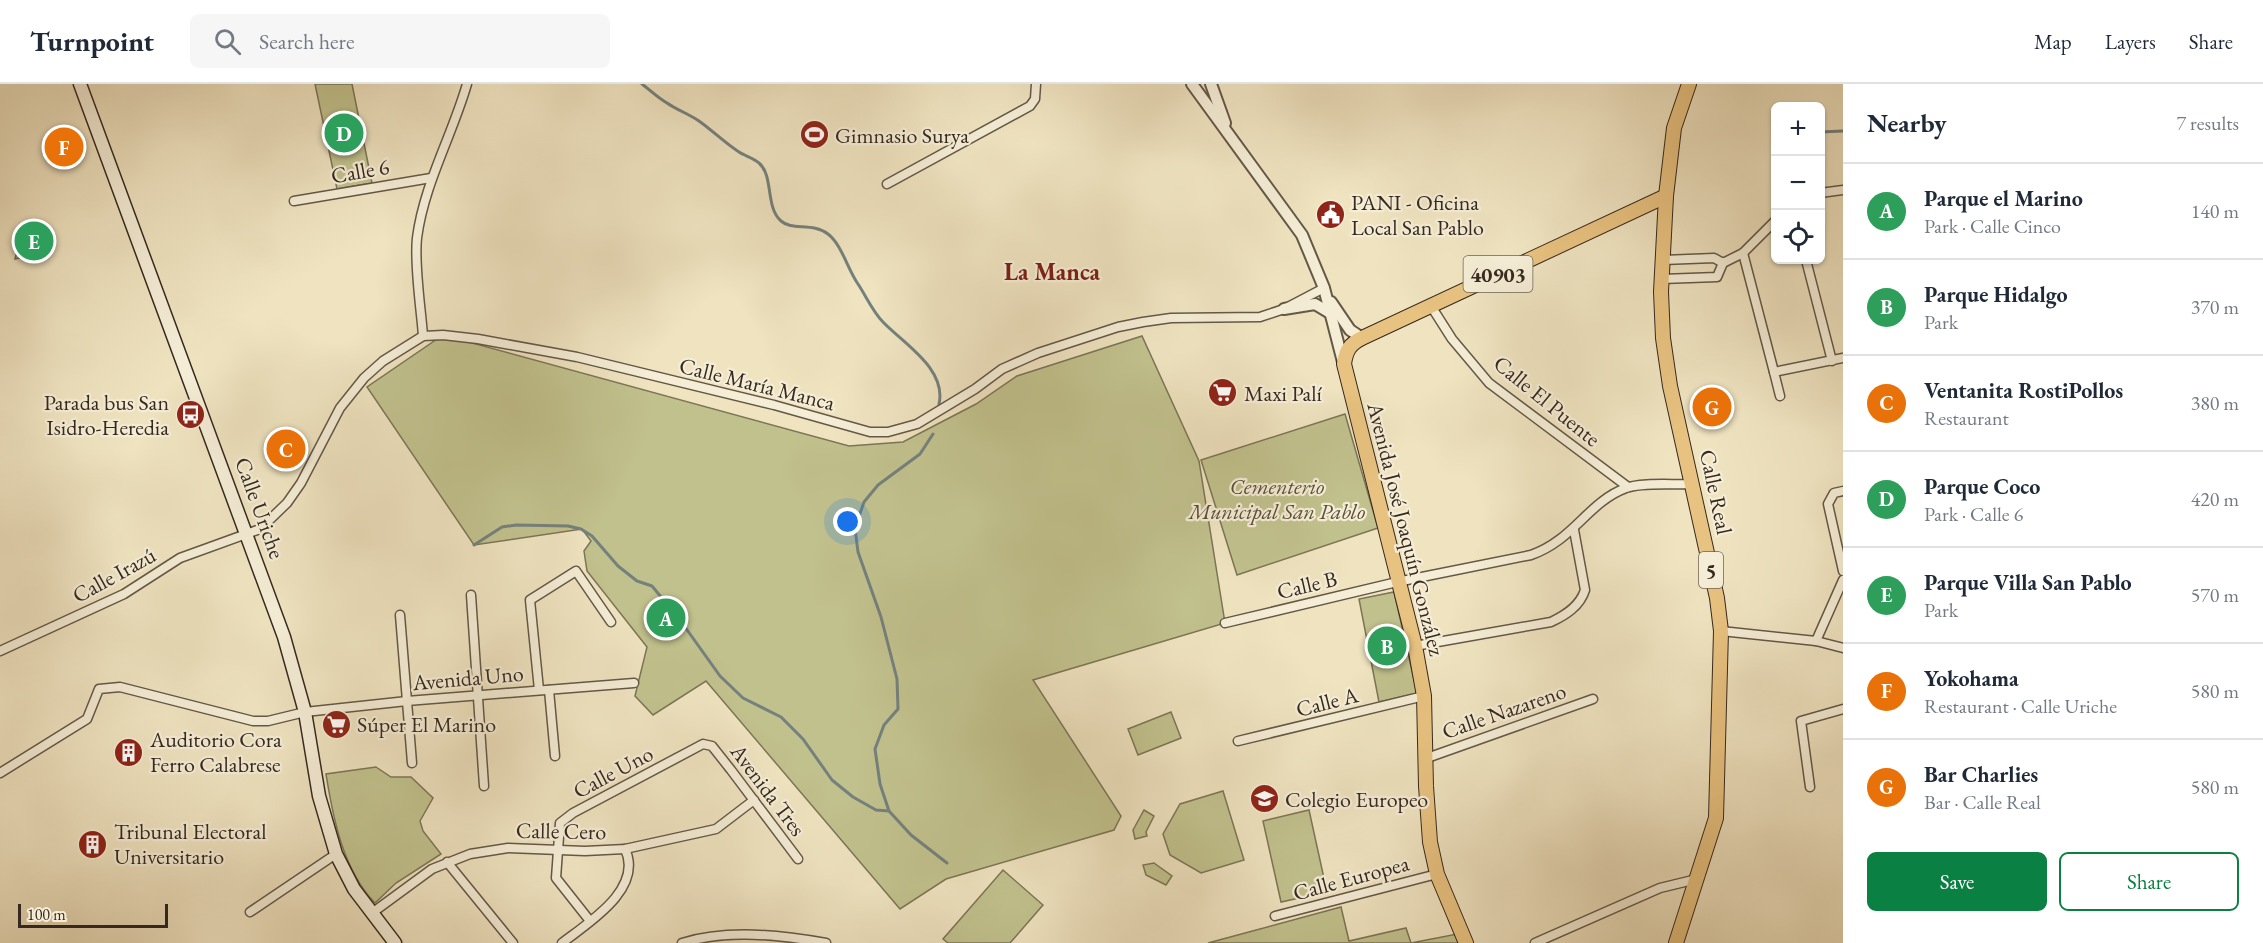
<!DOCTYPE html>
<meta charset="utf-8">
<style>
body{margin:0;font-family:"EB Garamond",serif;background:#f6f6f7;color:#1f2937}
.controls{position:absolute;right:18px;top:18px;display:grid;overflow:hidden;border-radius:9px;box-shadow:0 2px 4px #0004}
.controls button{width:54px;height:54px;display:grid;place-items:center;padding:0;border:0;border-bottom:2px solid #e0e1e3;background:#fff;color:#1f2937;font:30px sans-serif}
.scale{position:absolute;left:18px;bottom:15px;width:150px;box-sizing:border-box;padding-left:6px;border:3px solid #36291f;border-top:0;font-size:16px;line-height:21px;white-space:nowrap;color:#36291f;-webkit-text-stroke:4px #f5edd6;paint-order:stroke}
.you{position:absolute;left:848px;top:438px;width:21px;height:21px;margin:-15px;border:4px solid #fff;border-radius:50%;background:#1a73e8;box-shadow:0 0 0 9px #1a73e833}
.badge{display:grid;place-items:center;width:39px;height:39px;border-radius:50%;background:#0b8043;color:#fff;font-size:20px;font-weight:700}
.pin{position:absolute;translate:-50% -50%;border:3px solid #fff;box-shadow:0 2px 6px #0006}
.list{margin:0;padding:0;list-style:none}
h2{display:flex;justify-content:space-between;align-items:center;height:78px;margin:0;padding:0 24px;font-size:26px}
h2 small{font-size:20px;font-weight:400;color:#747a83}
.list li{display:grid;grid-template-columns:39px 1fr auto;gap:18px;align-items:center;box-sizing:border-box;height:96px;padding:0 24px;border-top:2px solid #e0e1e3}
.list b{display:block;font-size:22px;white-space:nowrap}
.list p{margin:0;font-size:20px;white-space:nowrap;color:#747a83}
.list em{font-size:20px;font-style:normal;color:#747a83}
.actions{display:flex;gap:12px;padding:18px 24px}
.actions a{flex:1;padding:14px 0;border:2px solid #0b8043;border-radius:9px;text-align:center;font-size:21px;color:#0b8043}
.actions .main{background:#0b8043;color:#fff}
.icon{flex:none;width:33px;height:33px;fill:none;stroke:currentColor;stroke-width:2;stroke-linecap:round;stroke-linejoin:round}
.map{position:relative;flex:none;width:1843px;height:859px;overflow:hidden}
header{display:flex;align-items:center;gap:36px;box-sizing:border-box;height:84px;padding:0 30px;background:#fff;border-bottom:2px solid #e0e1e3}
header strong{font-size:28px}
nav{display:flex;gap:33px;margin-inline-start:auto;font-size:21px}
.search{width:420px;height:54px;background:#f6f6f7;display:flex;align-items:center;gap:15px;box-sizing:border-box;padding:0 21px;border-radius:9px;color:#747a83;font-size:22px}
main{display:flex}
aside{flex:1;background:#fff}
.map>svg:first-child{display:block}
</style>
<header>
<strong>Turnpoint</strong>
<div class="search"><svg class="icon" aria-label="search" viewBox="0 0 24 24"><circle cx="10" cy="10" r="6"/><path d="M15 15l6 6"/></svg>Search here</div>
<nav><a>Map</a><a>Layers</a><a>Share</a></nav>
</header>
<main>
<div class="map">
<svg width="1843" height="859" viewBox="0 0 1843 859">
<rect width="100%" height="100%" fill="#efe3c0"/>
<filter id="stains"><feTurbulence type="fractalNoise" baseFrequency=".00333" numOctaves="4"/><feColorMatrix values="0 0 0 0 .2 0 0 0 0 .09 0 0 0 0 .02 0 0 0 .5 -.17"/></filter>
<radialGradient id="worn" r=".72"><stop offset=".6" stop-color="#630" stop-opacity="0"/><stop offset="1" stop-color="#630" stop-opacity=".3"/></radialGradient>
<g fill="#c1c18d" stroke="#7c7556" stroke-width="1.5">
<path d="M 315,0 L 352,0 L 372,99 L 337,105 Z"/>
<path d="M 43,140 L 53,166 L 15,175 L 23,145 Z"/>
<path d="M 443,251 L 849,362 L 903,358 L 976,320 L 1017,292 L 1142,252 L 1199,377 L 1225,539 L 1033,596 L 1121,732 L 1114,746 L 946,795 L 900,825 L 706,597 L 653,631 L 635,612 L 647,563 L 587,487 L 584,467 L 591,457 L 582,445 L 474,461 L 367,303 Z"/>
<path d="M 1345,330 L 1378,444 L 1237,491 L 1201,376 Z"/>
<path d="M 1394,508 L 1417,609 L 1379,618 L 1359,515 Z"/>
<path d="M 1171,628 L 1181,654 L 1138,671 L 1128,645 Z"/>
<path d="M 376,683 L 391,693 L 411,693 L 433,714 L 420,737 L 423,747 L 441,770 L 396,799 L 375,819 C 343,786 333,734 326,690 Z"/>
<path d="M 1223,707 L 1244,776 L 1201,789 L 1170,771 L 1163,750 L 1180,720 Z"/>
<path d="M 1144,726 L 1154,732 L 1146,748 L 1147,752 L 1135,755 L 1133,746 Z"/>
<path d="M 1309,726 L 1327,808 L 1281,818 L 1263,737 Z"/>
<path d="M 1154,779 L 1172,792 L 1166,801 L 1146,791 L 1143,781 Z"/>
<path d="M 1003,786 L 1043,821 L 1010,859 L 948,859 L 943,855 Z"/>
<path d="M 1341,823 L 1349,857 L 1406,844 L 1411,859 L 1457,850 L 1460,859 L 1208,859 Z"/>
</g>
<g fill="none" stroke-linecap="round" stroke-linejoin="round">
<g stroke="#74817d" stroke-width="3">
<path d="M 642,0 C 650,6 658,14 667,19 C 677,26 689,30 699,37 C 713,47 725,59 739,68 C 745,72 754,74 759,79 C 774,92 765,123 781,137 C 792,147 813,138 828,150 C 842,161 847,184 858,200 C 866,212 873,228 883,238 C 904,260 947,285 939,320"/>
<path d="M 1775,45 L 1776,45"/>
<path d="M 1820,48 L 1843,47"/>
<path d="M 474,461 L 502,443 L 516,441 L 568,442 L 581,445 L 592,452 L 618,482 L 637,497 L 652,502 L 680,536 L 720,592 L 743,614 L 781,633 L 803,655 L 832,696 L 853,713 L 876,726 L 889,727 L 911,751 L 947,779"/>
<path d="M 889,727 L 880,700 L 875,665 L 884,641 L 898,625 L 897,595 L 881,533 L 858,468 L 855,444 L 864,418 L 878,401 L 920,370 L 933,350"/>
</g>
<defs>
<g id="minor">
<path d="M 887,100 L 1030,22 L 1035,15 L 1036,0"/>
<path d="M 1820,109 L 1843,106"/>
<path d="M 294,117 L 431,94"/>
<path d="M 1743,169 L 1774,288"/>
<path d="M 1663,176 L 1714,174 L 1723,179 L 1743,169 L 1776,136"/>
<path d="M 1806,176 L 1832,277"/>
<path d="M 1662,195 L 1717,193 L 1723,179"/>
<path d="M 1431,222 L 1452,255 L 1489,299 L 1628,403"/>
<path d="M 423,252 C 421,224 414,181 417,154 C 424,100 452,52 467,0"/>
<path d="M 1780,312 L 1774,288 L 1843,274"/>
<path d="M 1843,407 L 1834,409 L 1828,420 L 1843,487"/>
<path d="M 471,511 L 484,702"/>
<path d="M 400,531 L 412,679"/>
<path d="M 1225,539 L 1397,498 L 1531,471 C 1574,456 1588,418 1626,404 C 1641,398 1674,401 1691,400"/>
<path d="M 1721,547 L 1816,557 L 1843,564"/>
<path d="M 1816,557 L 1843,496"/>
<path d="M 1415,562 L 1551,538 C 1566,531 1580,522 1585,506 L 1574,446"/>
<path d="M 0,567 L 124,510 L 180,474 L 260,445 L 287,419 L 301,399 L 340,324 L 364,294 L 383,277 L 423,252 L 443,251 L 478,255 L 577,273 L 774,321 L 870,348 L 888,348 L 917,340 L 975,305 L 1002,285 L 1038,269 L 1118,243 L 1143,238 L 1171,234 L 1260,233 L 1284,225 L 1324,204"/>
<path d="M 539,606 L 530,516 L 576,487 L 611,538"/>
<path d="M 549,606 L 555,672"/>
<path d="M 1238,657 L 1424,612"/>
<path d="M 1427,674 L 1593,615"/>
<path d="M 0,689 L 87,635 L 99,605 L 120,603 L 253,637 L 268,637 L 305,628 L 407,617 L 634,599"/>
<path d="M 1810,703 L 1801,637 L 1843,625"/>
<path d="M 447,778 L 513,859"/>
<path d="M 250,828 L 336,770"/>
<path d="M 372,829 L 432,785 L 470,770 L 508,764 L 585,767 L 625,765 L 716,745 L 754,716"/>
<path d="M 1275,832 L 1437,790"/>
<path d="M 590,837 L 556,794 L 560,739 L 573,729 L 703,660 L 712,662 L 731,686 L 798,775"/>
<path d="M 562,859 C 588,839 644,805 625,765"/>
<path d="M 682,859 C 727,845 780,851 826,859"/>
<path d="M 1535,859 L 1660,804 L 1697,795"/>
</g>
<g id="tertiary">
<path d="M 1192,0 L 1302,151 L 1324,204 L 1343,278"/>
<path d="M 1211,0 L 1225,39"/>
<path d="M 1331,218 L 1350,246 L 1362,254"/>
<path d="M 1284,225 L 1315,220 L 1330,229"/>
</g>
<path id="secondary" d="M 80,0 L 284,553 L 305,628 L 319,712 L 336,770 L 354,805 L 395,859"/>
<g id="primary">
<path d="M 1466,859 L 1437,790 L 1430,758 L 1426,702 L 1424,612 L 1415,562 L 1344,280 C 1346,266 1350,260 1362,254 L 1666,112"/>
<path d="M 1676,859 L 1716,734 L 1721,547 L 1717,514 L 1670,302 L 1663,254 L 1661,208 L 1666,112 L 1674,44 L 1689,0"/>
</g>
</defs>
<use href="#minor" stroke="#645847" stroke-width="11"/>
<use href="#tertiary" stroke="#645847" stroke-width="14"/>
<use href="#secondary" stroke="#36291f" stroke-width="15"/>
<use href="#primary" stroke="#36291f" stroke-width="16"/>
<use href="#minor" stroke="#f5edd6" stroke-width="8"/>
<use href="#tertiary" stroke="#f5edd6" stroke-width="10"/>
<use href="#secondary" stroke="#f5edd6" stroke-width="12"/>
<use href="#primary" stroke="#e8c280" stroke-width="14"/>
</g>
<defs>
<symbol id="stadium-disc" viewBox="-11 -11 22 22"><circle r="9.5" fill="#8f2418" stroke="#f5edd6"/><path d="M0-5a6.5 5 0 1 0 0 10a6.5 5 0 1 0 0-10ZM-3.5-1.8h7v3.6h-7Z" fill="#fff"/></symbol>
<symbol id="civic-disc" viewBox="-11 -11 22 22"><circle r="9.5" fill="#8f2418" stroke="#f5edd6"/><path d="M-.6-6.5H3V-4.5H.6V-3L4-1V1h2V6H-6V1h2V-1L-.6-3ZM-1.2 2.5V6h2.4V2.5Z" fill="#fff"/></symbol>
<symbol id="supermarket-disc" viewBox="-11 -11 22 22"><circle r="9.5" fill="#8f2418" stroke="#f5edd6"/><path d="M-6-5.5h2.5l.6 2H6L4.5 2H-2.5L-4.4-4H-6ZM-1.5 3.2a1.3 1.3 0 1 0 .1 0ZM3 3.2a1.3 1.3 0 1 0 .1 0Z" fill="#fff"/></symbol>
<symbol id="bus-disc" viewBox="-11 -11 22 22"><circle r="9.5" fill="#8f2418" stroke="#f5edd6"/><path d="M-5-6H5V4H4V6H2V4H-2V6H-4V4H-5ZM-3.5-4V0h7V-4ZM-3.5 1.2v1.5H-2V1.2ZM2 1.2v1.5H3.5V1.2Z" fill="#fff"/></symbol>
<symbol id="building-disc" viewBox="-11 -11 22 22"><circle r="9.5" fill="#8f2418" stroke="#f5edd6"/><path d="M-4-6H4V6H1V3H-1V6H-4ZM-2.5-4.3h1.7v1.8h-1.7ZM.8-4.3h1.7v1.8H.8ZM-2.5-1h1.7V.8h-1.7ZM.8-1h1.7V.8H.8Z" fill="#fff"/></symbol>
<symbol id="school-disc" viewBox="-11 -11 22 22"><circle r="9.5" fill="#8f2418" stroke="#f5edd6"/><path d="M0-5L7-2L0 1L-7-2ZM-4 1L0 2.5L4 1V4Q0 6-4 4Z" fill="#fff"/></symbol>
</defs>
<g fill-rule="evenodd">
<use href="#stadium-disc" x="798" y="34" width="33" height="33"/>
<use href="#civic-disc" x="1314" y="114" width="33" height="33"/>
<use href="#supermarket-disc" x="1206" y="292" width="33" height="33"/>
<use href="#bus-disc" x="174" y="314" width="33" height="33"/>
<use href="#supermarket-disc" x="320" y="624" width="33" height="33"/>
<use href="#building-disc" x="112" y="652" width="33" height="33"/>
<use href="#school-disc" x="1248" y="698" width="33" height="33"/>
<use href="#building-disc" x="76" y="744" width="33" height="33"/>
</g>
<g text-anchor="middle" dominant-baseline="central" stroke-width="4.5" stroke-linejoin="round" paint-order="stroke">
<g fill="#f5edd6" stroke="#6f6456" stroke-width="1.5">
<rect x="1463.5" y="172" width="69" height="36" rx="4.5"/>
<rect x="1699" y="468" width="24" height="36" rx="4.5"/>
</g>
<g font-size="21" font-weight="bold" fill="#36291f">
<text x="1498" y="190">40903</text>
<text x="1711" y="486">5</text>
</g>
<g font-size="22" fill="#36291f" stroke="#f5edd6" text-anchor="start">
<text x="835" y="51">Gimnasio Surya</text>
<text x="1351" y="118">PANI - Oficina<tspan x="1351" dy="25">Local San Pablo</tspan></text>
<text x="1244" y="309">Maxi Palí</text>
<text x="169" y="318" text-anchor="end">Parada bus San<tspan x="169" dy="25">Isidro-Heredia</tspan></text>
<text x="357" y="640">Súper El Marino</text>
<text x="150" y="655">Auditorio Cora<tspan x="150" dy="25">Ferro Calabrese</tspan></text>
<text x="1285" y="715">Colegio Europeo</text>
<text x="114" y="747">Tribunal Electoral<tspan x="114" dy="25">Universitario</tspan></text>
</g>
<g font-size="22" fill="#36291f" stroke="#f5edd6">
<text transform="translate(360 87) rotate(-10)">Calle 6</text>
<text transform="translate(757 300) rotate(14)">Calle María Manca</text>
<text transform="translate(1547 317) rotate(39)">Calle El Puente</text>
<text transform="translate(1716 408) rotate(78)">Calle Real</text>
<text transform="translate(260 424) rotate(70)">Calle Uriche</text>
<text transform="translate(1406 445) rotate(76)">Avenida José Joaquín González</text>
<text transform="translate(114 491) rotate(-29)">Calle Irazú</text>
<text transform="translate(1307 501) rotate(-13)">Calle B</text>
<text transform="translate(468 594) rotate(-5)">Avenida Uno</text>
<text transform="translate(1327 618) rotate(-14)">Calle A</text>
<text transform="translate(1504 627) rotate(-19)">Calle Nazareno</text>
<text transform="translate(613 688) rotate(-28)">Calle Uno</text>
<text transform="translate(768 706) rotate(53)">Avenida Tres</text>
<text transform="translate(561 747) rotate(1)">Calle Cero</text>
<text transform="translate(1351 794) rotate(-15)">Calle Europea</text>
</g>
<g font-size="22" font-style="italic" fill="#594f3a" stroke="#f5edd6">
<text x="1277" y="402">Cementerio<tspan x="1277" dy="25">Municipal San Pablo</tspan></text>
</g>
<g font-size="24" font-weight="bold" fill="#7a1f14" stroke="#f5edd6">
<text x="1052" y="187">La Manca</text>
</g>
</g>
<rect width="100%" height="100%" filter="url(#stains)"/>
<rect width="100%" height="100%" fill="url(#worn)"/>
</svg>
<div class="controls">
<button>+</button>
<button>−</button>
<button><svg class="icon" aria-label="locate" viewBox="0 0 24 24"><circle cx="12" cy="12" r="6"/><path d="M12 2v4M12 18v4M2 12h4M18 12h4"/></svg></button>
</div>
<div class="scale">100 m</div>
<div class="you"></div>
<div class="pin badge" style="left:666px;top:534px;background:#2e9e5b">A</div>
<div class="pin badge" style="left:1387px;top:562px;background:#2e9e5b">B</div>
<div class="pin badge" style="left:286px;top:365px;background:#e8710a">C</div>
<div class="pin badge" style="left:344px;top:49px;background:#2e9e5b">D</div>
<div class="pin badge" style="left:34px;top:157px;background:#2e9e5b">E</div>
<div class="pin badge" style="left:64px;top:63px;background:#e8710a">F</div>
<div class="pin badge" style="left:1712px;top:323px;background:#e8710a">G</div>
</div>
<aside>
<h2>Nearby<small>7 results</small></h2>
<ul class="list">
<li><span class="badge" style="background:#2e9e5b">A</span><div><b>Parque el Marino</b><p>Park · Calle Cinco</p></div><em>140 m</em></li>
<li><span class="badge" style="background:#2e9e5b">B</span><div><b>Parque Hidalgo</b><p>Park</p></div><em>370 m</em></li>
<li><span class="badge" style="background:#e8710a">C</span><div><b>Ventanita RostiPollos</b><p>Restaurant</p></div><em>380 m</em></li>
<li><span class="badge" style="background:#2e9e5b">D</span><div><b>Parque Coco</b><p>Park · Calle 6</p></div><em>420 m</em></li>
<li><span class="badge" style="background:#2e9e5b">E</span><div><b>Parque Villa San Pablo</b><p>Park</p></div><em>570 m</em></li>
<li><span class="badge" style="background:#e8710a">F</span><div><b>Yokohama</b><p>Restaurant · Calle Uriche</p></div><em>580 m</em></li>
<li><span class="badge" style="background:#e8710a">G</span><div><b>Bar Charlies</b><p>Bar · Calle Real</p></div><em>580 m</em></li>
</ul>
<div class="actions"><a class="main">Save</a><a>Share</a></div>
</aside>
</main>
